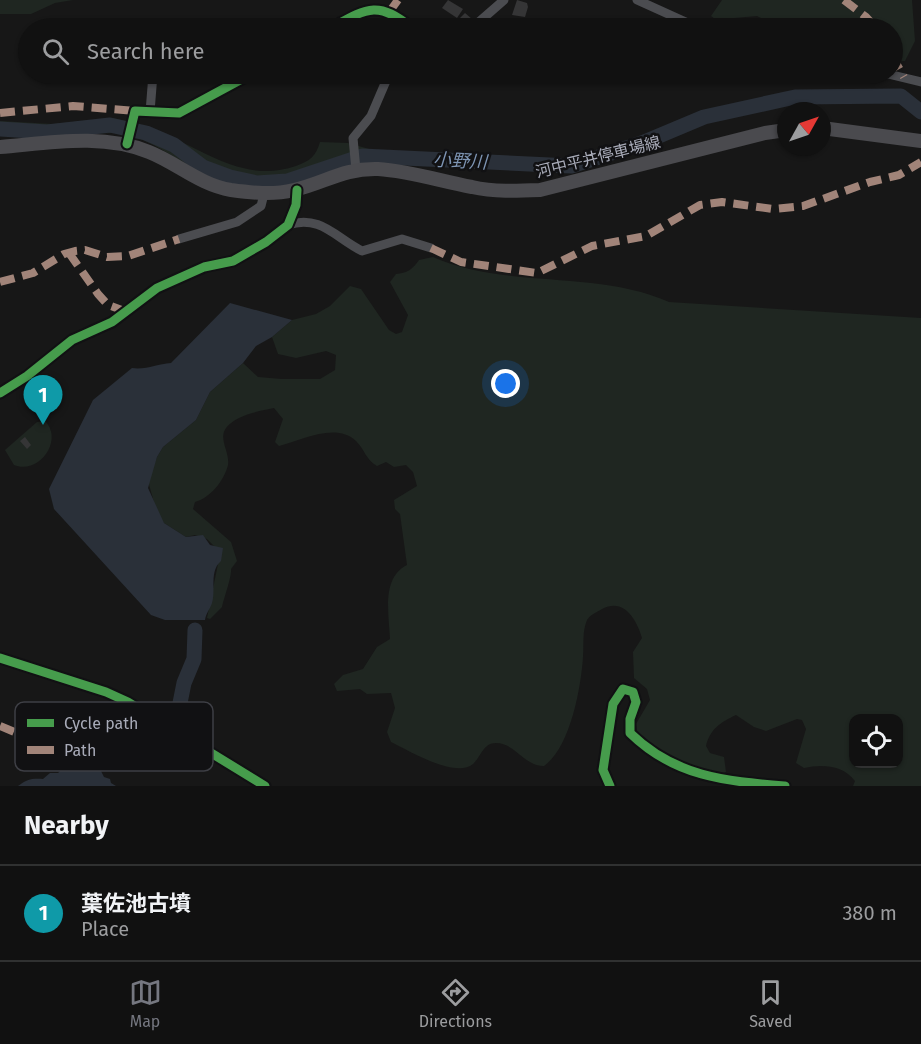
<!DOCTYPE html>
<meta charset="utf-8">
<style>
body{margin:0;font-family:"Fira Sans","Noto Sans JP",sans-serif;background:#1a1a1a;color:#f1f3f6}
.controls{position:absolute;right:18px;bottom:18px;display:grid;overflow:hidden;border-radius:12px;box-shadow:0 2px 4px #0004}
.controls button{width:54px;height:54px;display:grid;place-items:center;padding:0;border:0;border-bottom:2px solid #303131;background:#111;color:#f1f3f6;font:30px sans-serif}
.compass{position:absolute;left:777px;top:102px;width:54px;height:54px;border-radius:50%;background:#111;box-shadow:0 2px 4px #0004;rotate:50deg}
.you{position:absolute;left:506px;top:384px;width:21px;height:21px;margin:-15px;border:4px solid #fff;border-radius:50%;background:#1a73e8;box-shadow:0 0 0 9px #1a73e833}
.badge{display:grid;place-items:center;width:39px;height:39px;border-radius:50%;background:#757780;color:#fff;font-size:20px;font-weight:700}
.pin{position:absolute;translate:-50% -50px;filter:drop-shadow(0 2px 3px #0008)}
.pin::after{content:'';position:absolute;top:32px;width:21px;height:18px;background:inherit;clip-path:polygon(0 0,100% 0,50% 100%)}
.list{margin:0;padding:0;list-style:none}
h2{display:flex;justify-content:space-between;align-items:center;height:78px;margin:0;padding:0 24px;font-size:26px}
h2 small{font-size:20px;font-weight:400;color:#9c9d9f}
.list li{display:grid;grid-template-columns:39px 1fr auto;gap:18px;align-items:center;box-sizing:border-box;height:96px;padding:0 24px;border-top:2px solid #303131}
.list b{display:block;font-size:22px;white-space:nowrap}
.list p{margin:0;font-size:20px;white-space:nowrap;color:#9c9d9f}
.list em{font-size:20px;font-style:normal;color:#9c9d9f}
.icon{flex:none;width:33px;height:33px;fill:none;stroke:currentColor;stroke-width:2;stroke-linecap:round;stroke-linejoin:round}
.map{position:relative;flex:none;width:921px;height:786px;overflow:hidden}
.search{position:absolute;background:#111;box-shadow:0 2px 4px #0004;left:18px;right:18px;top:18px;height:66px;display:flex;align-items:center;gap:15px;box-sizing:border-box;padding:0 21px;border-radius:33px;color:#9c9d9f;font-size:22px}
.sheet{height:174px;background:#111}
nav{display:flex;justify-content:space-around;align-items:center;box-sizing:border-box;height:84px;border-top:2px solid #303131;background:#111;font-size:16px;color:#9c9d9f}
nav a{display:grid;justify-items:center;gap:3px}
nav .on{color:#757780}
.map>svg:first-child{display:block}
</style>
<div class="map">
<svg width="921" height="786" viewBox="0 0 921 786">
<rect width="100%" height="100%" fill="#171717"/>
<g fill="#1f2621" fill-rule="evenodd">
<path d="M 0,0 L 73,0 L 55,3 L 31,14 L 0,14 Z"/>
<path d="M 722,0 L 912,0 L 915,41 L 905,61 L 893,62 L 892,28 L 781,28 L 757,16 L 734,18 L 720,23 L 711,16 Z"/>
<path d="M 112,118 C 127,121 142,125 157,131 C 204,149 243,184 296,166 C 310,161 316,156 320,142 L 348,143 L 394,156 C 378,160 361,162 345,167 C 303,180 265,196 221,181 C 186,170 149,133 114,133 C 76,133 39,139 0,134 L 0,121 L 53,124 Z"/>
<path d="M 433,257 C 505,289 598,270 669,302 L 921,318 L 921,786 L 853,786 L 855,781 C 843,765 822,764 804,768 L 796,763 L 806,729 L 802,720 L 797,719 L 766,731 L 754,727 L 736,715 C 721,722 710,729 706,746 L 710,753 L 724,757 L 726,772 L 717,776 L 673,760 L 638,737 L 636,724 L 650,700 L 647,689 L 634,678 L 633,652 L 642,638 C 637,620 624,597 602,609 C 597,612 590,615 587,620 C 582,632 584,644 583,657 C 581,688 570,748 544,766 C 524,766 515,743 496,743 C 483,743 481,757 473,764 C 455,779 408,750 391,742 L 387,732 L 395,708 L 391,693 L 367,694 L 360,689 L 337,691 L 334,684 L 343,675 L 363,669 L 377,647 L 390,639 C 389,614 381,578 407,565 L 400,514 L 395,509 L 394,500 L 417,486 L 413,472 L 406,465 L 394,467 L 386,462 L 377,466 C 366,460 365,450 356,441 C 336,422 302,440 279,446 L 275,442 L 283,419 L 274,408 C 259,411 236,415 226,428 C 218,439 230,452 228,465 C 224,481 210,498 195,502 L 193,509 L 231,542 L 237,561 L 231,569 C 232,576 224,598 222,607 L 210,619 L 207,618 L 218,564 L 215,547 L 207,539 L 195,535 L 186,537 L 164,523 L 157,513 L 148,481 L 157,457 L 163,447 L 196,420 L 210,392 L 243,363 L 258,377 L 281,379 L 320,379 L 335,370 L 336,355 L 326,351 L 296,358 L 278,354 L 272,337 L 292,320 L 316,314 L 330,306 L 350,286 L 361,289 L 389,330 L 396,334 L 402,332 L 408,315 L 390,282 L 396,274 C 407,273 412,270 419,260 ZM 854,718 L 898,718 L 898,764 L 854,764 Z"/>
<path d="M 45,421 C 64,440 39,475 14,465 L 5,450 L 37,422 Z"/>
</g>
<g fill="#2a3039">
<path d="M 230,303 L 292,320 L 272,337 L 256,346 L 243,363 L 210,392 L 196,420 L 163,447 L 157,457 L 148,488 L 164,523 L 186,537 L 203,535 L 210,545 L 223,548 L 221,561 C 209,571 216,590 212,603 C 210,609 206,613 205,620 L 165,620 L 151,615 L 54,509 L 49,489 L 93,400 L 132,368 C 146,370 157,364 171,363 Z"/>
<path d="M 79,762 L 101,771 L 104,777 L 110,779 L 111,783 L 116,786 L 18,786 C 27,779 33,778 43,779 L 50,773 L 58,773 L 63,768 Z"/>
</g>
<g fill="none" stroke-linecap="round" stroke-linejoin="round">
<g stroke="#2a3039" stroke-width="15">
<path d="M 0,129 L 47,132 L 110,125 L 146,133 L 174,145 L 203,167 L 230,177 L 257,183 L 287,181 L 362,156 L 571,166 L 642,143 L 704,117 L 795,97 L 901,96 L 921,112"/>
<path d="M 195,630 L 194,659 L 184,683 L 180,703 L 202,738"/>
</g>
</g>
<g fill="#353536">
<path d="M 448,0 L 463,9 L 457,18 L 442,8 Z"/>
<path d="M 517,0 L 527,3 L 528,7 L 525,17 L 512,15 Z"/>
<path d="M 465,13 L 472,19 L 463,28 L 454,28 L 452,26 Z"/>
<path d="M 25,437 L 31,445 L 27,449 L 20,441 Z"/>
</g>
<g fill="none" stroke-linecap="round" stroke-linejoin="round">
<g stroke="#4b4c50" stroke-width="9">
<path d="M 637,0 L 699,28"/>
<path d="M 331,28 C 367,8 378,0 412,28"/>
<path d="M 472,28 L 504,0"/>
<path d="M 888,74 L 921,82"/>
<path d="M 150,112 L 153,74"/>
<path d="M 127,144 L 135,111 L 179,113 L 251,74"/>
<path d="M 356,170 L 353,138 L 371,116 L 389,74"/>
<path d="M 288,225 C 320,214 336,238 362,251 L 402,239 L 431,248"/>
<path d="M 179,239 L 237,222 L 261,206 L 264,194"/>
<path d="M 0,393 L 27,376 L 72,340 L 112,322 L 157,288 L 204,267 L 233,261 L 266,242 L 288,225 L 296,205 L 297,190"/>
<path d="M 0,658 L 106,692 L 128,702 L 265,786"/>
<path d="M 610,786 L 603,770 L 613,704 L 623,689 L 633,692 L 636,702 L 630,719 L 630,733 C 675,777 725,781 785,786"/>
</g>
<g stroke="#4a4a4e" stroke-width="14">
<path d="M 822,128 L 921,141"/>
<path d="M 0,147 C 49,143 102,133 149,152 C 177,163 200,185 231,190 C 253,193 273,195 294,190 C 325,183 343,168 378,169 C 410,171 440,181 472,187 C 494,192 517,191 540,190 L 765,133 L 786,130"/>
</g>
<g stroke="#a18479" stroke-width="8" stroke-dasharray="15 8" stroke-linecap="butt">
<path d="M 844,0 L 866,17 L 876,28"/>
<path d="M 390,11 L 398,0"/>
<path d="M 892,56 L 904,77"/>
<path d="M 0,113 L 73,106 L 135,111"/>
<path d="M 431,248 L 461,262 L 537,273 L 592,246 L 646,236 L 700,205 L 722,202 L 773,209 L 803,206 L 870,182 L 899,175 L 921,162"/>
<path d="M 69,253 L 98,294 L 108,305 L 127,312"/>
<path d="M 0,282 L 33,273 L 64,254 L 75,251 L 85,250 L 107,257 L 128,256 L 179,239"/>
<path d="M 0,726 L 29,738 L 56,734 L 81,741 L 90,740 L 115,729 L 133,731 L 172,750 L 199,745"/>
</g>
<defs>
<g id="cycleway">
<path d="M 331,28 C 367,8 378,0 412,28"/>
<path d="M 127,144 L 135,111 L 179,113 L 251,74"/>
<path d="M 0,393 L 27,376 L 72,340 L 112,322 L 157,288 L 204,267 L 233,261 L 266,242 L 288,225 L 296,205 L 297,190"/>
<path d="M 0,658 L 106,692 L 128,702 L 265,786"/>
<path d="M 610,786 L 603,770 L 613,704 L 623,689 L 633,692 L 636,702 L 630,719 L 630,733 C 675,777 725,781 785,786"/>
</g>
</defs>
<use href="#cycleway" stroke="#111113" stroke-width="13"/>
<use href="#cycleway" stroke="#469c4c" stroke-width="9"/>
</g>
<g text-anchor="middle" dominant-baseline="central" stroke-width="5" stroke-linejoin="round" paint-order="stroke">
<g font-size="16" fill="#a8abb8" stroke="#111113">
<text transform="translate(598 157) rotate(-14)">河中平井停車場線</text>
</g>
<g font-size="18" font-style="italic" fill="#7e95b4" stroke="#111113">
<text transform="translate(460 161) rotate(3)">小野川</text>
</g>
</g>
<rect x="15" y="702" width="198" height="69" rx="9" fill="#111113" stroke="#3e3f45" stroke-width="1.5"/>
<rect x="27" y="719" width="27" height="8" fill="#469c4c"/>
<rect x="27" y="746" width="27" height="8" fill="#a18479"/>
<g font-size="16" fill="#a8abb8">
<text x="64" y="729">Cycle path</text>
<text x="64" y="756">Path</text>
</g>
</svg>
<div class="controls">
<button><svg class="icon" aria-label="locate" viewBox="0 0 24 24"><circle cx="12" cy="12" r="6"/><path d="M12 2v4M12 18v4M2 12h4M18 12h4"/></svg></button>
</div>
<svg class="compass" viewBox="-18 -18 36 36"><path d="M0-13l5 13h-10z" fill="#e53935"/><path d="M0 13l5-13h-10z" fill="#9c9d9f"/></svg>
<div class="you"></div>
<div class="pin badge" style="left:43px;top:425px;background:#0f9aa8">1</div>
<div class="search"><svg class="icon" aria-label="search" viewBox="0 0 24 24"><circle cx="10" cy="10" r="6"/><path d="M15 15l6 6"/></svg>Search here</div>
</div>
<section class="sheet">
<h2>Nearby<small></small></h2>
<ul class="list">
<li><span class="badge" style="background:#0f9aa8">1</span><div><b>葉佐池古墳</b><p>Place</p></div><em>380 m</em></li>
</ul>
</section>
<nav>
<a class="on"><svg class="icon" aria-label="map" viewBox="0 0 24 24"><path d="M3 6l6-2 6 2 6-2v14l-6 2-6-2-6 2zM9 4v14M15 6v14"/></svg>Map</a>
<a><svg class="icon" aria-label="directions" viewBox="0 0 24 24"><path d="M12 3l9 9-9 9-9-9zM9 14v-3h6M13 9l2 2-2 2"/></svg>Directions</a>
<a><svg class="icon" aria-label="saved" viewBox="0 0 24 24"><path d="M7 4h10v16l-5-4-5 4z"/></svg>Saved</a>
</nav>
